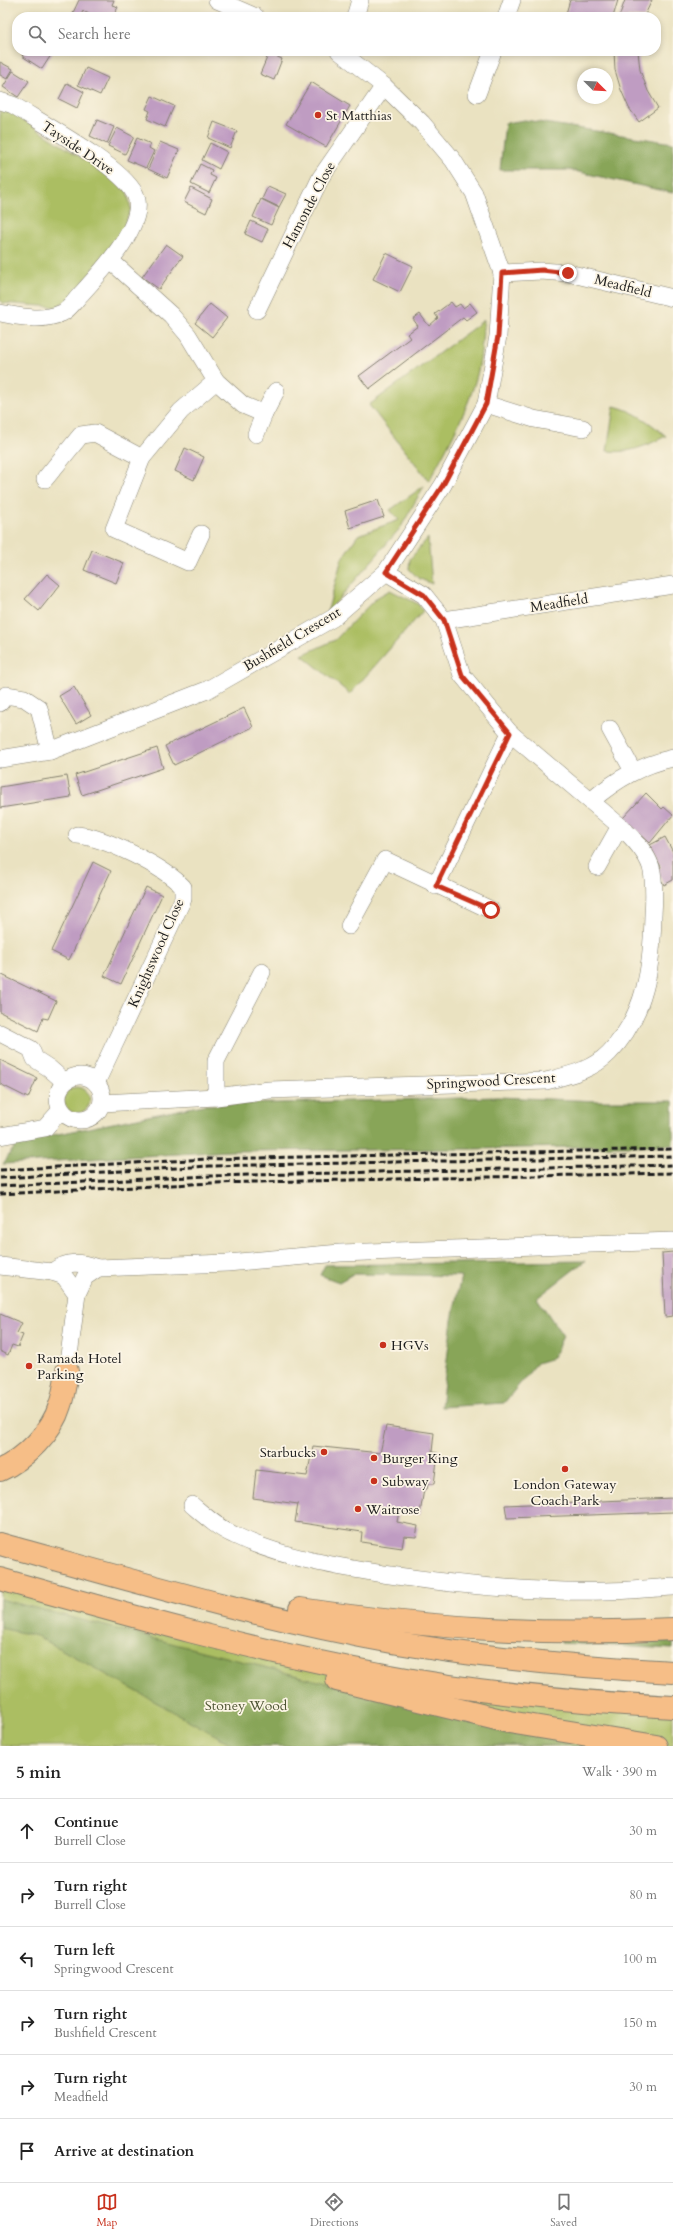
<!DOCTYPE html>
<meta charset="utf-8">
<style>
body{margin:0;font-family:Cardo,serif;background:#f6f6f6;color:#222}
.compass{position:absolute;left:577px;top:68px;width:36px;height:36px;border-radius:50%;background:#fff;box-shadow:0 2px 6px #0003;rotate:114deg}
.stop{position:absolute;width:12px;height:12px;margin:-9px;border:3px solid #c8321e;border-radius:50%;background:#fff}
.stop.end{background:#c8321e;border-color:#fff;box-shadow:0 1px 4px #0008}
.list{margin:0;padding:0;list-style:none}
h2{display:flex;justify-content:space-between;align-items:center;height:52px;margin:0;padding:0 16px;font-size:17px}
h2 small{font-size:13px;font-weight:400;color:#767676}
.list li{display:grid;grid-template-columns:26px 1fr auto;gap:12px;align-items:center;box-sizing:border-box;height:64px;padding:0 16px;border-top:1px solid #e0e0e0}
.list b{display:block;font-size:15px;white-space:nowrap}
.list p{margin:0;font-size:13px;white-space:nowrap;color:#767676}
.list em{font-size:13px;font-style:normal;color:#767676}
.icon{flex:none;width:22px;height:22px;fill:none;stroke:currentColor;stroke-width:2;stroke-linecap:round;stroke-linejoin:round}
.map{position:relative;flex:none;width:673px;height:1746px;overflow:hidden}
.search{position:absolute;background:#fff;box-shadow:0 2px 6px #0003;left:12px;right:12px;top:12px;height:44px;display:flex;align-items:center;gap:10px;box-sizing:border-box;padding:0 14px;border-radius:16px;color:#767676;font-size:15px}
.sheet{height:436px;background:#fff}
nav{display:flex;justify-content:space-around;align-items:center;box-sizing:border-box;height:56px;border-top:1px solid #e0e0e0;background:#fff;font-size:11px;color:#767676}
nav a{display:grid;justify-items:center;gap:2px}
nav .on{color:#c8321e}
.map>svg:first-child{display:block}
</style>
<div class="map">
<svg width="673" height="1746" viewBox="0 0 673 1746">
<rect width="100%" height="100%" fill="#fcf5e5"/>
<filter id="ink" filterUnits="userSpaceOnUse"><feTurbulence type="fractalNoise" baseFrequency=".025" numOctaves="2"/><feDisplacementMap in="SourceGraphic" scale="8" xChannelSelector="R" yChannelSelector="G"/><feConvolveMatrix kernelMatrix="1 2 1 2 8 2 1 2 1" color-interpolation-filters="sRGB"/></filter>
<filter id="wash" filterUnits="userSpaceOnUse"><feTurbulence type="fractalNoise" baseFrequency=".012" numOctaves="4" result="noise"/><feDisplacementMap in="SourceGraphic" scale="16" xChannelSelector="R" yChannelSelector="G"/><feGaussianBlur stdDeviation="0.9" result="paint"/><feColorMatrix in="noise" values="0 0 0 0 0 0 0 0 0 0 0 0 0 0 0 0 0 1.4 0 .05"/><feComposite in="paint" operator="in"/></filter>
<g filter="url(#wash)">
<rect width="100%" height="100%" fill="#eae2c1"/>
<g fill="#abbe62" stroke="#646d3f">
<path d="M 0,109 L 8,110 L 126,187 L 131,209 L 122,231 L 73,296 L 56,307 L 2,303 L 0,301 Z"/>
<path d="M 484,320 C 482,335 482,351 479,366 C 471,406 448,445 429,481 L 369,405 Z"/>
<path d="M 614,406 C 635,411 649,422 666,436 C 646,446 629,454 607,451 Z"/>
<path d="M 424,486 L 401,527 L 327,613 L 342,558 L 358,535 L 399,520 L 390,510 Z"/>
<path d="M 428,538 L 432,584 L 418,578 L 409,569 L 410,559 Z"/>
<path d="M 390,590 L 418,604 L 423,611 L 350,694 L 302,655 L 335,640 L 376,598 Z"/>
<circle cx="77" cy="1100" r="13"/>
<path d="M 0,1580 L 409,1683 L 673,1701 L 673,1746 L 0,1746 Z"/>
</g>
<g fill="#88a558" stroke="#52603a">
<path d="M 525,120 L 673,143 L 673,193 L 570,170 L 500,170 L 505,123 Z"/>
<path d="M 498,1097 L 599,1101 L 673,1101 L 673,1145 L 471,1149 L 230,1151 L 3,1164 L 18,1142 L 203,1105 Z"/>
<path d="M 585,1261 L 537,1298 L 563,1336 L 553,1358 L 537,1363 L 504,1403 L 441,1407 L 452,1320 L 461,1276 L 353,1274 L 339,1282 L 320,1275 L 325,1265 Z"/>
<path d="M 0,1599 L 388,1699 L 613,1746 L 235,1746 L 37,1636 L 0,1628 Z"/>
<path d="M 673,1633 L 673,1649 L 561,1643 L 561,1636 Z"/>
</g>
<g id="blocks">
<g fill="#bf9cc2">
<path d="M 79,0 L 114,0 L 112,5 L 118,7 L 113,17 L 95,17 L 83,11 L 80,17 L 71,17 Z"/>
<path d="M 570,0 L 618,0 L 613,17 L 565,17 Z"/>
<path d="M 625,0 L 652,0 L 644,17 L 619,17 Z"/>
<path d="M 25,51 L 51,51 L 53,52 L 42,69 L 22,56 Z"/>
<path d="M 614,51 L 638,51 L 640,70 L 648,91 L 658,108 L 639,122 L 629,108 L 621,90 L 615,70 Z"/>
<path d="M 269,53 L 282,59 L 274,80 L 260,74 Z"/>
<path d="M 0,62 L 13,69 L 7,79 L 0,75 Z"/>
<path d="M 86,68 L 108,78 L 100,95 L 78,85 Z"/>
<path d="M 13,71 L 29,81 L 18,97 L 3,87 Z"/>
<path d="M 311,82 L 350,106 L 326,147 L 286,124 Z"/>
<path d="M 67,83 L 84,92 L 77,108 L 59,99 Z"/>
<path d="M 152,96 L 174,106 L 165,127 L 147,119 L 150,111 L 146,109 Z"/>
<path d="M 97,120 L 114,127 L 107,144 L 90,136 Z"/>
<path d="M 214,122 L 237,131 L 230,148 L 208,138 Z"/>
<path d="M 117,128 L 134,137 L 125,154 L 108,146 Z"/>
<path d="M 137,138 L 151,144 L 149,148 L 154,151 L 146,168 L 127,160 Z"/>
<path d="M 160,142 L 179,150 L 167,178 L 148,169 Z"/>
<path d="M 210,143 L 227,152 L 219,169 L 202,160 Z"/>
<path d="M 200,164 L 212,170 L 210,175 L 216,178 L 209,193 L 191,184 Z"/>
<path d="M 268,186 L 286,194 L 279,207 L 262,199 Z"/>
<path d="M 191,188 L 212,199 L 206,213 L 184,202 Z"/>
<path d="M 261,199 L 279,208 L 271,225 L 253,217 Z"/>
<path d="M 251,221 L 268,229 L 262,242 L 245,234 Z"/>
<path d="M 166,244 L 183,256 L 159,289 L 142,277 Z"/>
<path d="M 386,253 L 413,266 L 400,292 L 373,279 Z"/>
<path d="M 451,302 L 455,307 L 460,304 L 463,308 L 470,303 L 477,312 L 466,320 L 463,317 L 369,389 L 359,376 L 410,338 L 407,334 L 418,326 L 413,319 L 420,314 L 429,326 L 438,318 L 435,314 Z"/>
<path d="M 210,304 L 227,318 L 212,337 L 195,323 Z"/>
<path d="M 185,448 L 204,457 L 194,480 L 175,471 Z"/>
<path d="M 378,500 L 384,517 L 350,528 L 345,511 Z"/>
<path d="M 92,550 L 124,563 L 116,583 L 84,570 Z"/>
<path d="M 47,574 L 60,585 L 39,611 L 25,599 Z"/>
<path d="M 74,687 L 91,715 L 76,724 L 59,696 Z"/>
<path d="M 244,708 L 253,727 L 174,765 L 165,746 Z"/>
<path d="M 157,748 L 163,768 L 82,795 L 75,775 Z"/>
<path d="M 67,776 L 71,797 L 0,808 L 0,787 Z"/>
<path d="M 646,793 L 662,809 L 664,807 L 673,815 L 650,843 L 623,818 Z"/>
<path d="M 665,837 L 673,852 L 673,880 L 664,885 L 656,870 L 661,867 L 650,845 Z"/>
<path d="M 93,862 L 111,871 L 69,960 L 51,951 Z"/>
<path d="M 146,887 L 162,895 L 121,984 L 104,976 Z"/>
<path d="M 0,974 L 56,1001 L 48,1019 L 43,1018 L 38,1031 L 0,1012 Z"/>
<path d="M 0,1060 L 37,1078 L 28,1098 L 0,1084 Z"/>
<path d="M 673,1252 L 673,1316 L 665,1317 L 662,1253 Z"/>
<path d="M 0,1314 L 22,1323 L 17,1333 L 23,1335 L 18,1347 L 12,1345 L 8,1355 L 0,1351 Z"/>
<path d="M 386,1426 L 434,1433 L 432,1452 L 438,1453 L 434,1484 L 428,1484 L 427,1489 L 424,1489 L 420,1514 L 399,1511 L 397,1522 L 418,1526 L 416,1537 L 404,1536 L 402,1548 L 361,1542 L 362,1532 L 295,1522 L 298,1504 L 253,1498 L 256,1470 L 307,1476 L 313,1446 L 380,1453 Z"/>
<path d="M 673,1498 L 673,1512 L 507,1518 L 505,1505 Z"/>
</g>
</g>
</g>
<g filter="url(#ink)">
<use href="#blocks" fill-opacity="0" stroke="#837f6e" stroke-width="1"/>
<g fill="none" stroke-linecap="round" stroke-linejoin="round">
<defs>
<g id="minor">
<path d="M 217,0 L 256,17"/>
<path d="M 355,17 L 360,0"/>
<path d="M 506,17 L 512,0"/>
<path d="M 477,94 L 493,51"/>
<path d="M 0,101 L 13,105 C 43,124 120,165 135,194 C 149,223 98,275 81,294 C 76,299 69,310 62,313 C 41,322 22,317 0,313"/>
<path d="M 111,261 L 171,315 L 188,335 L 216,381 L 243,405 L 264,414 L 276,391"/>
<path d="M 502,273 L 541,271 L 568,273 L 673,298"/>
<path d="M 257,310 L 321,177 L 384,86"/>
<path d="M 486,404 L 534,419 L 583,428"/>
<path d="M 256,434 L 264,414"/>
<path d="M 45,479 L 81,435 L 95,433 L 142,458"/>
<path d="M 201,534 L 188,562 L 114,529 L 142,458 L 181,411 L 216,381"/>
<path d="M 444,620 L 673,585"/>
<path d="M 0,703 L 6,695 L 24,698 L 39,708 L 50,751"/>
<path d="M 610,729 L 633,771"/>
<path d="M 0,759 L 50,751 L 207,690 L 333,618 L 386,572 L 443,485 L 486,404 L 498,336 L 502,273 L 474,193 L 453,160 L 422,123 L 384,86 L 339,51"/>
<path d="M 592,800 C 617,779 641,765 673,758"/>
<path d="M 77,835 C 105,837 164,867 183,887 L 183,899 L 96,1083"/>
<path d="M 597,867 L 620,826"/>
<path d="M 436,886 L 510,733"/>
<path d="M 349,926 L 385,860 L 491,910"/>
<path d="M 0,1033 L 31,1049 L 35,1059 L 49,1068 L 65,1082"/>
<circle cx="80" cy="1098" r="22"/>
<path d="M 216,1097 L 216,1061 L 262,972"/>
<path d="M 102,1103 L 216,1097 L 269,1090 L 546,1081 C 569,1075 591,1071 609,1053 C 646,1015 652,966 653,915 C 654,900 655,882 651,867 C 646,851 632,837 620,826 L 510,733 L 462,675 L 444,620 L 424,595 L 386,572"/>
<path d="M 0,1136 L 45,1128 L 61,1110"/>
<path d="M 0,1266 L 52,1272 L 64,1276 L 77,1294"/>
<path d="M 52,1272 C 68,1260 80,1262 98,1268 L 227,1263 L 340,1253 L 673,1241"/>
<path d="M 67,1371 L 77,1294 L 85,1277 L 98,1268"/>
<path d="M 192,1505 C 205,1516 218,1528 234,1535 C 279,1557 334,1566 383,1574 C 457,1585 532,1593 606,1591 C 629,1591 651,1588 673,1587"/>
</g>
<g id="motorway">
<path d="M 0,1470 C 25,1459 52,1432 60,1405 C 64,1394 65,1382 67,1371"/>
<path d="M 0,1544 C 130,1580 259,1618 392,1642 C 485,1658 579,1667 673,1672"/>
<path d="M 0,1579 C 127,1615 255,1651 385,1675 C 479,1693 577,1702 673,1707"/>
<path d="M 300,1609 C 427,1628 544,1636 673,1629"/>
<path d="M 337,1680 L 509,1722 L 656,1746"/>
</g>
</defs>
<use href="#minor" stroke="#837f6e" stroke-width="18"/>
<use href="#motorway" stroke="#837f6e" stroke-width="24"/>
<use href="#minor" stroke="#fff" stroke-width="17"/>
<use href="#motorway" stroke="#f6be87" stroke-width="22"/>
<g stroke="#1c1c1c" stroke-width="3" stroke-dasharray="6 3" stroke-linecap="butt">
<path d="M 0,1170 L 209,1159 L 673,1149"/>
<path d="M 0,1178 L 210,1166 L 673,1156"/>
<path d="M 0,1186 L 210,1176 L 673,1165"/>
<path d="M 0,1194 L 211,1183 L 673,1173"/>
</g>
</g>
</g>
<g fill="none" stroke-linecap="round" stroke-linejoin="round" filter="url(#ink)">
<path stroke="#c8321e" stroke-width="5" d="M 491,910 L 436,886 L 510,733 L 462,675 L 444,620 L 424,595 L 386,572 L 443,485 L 486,404 L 498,336 L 502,273 L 542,270 L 568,273"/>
</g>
<g fill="#c8321e" stroke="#fcf5e5" stroke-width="1.5">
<circle cx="318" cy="115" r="4"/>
<circle cx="383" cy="1345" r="4"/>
<circle cx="29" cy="1366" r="4"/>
<circle cx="324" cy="1452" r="4"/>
<circle cx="374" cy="1458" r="4"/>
<circle cx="565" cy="1469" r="4"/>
<circle cx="374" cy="1481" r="4"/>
<circle cx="358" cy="1509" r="4"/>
</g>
<g text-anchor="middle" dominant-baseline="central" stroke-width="3.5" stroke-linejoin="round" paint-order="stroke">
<g font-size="14" fill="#1c1c1c" stroke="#fcf5e5" text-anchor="start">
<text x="326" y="115">St Matthias</text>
<text x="391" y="1345">HGVs</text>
<text x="37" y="1358">Ramada Hotel<tspan x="37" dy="16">Parking</tspan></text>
<text x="316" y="1452" text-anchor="end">Starbucks</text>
<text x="382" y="1458">Burger King</text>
<text x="382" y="1481">Subway</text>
<text x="565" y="1484" text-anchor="middle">London Gateway<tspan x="565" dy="16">Coach Park</tspan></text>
<text x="366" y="1509">Waitrose</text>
</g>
<g font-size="14" fill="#1c1c1c" stroke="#fcf5e5">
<text transform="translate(78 148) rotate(34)">Tayside Drive</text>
<text transform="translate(309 205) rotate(-62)">Hamonde Close</text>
<text transform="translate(623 286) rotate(14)">Meadfield</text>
<text transform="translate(559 603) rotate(-9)">Meadfield</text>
<text transform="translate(292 639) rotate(-31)">Bushfield Crescent</text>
<text transform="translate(156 953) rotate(-66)">Knightswood Close</text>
<text transform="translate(491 1081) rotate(-3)">Springwood Crescent</text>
</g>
<g font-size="14" fill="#4e5534" stroke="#fcf5e5">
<text x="246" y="1705">Stoney Wood</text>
</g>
</g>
</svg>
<svg class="compass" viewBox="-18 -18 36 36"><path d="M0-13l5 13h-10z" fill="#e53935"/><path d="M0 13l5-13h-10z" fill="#767676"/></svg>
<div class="stop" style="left:491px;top:910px"></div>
<div class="stop end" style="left:568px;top:273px"></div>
<div class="search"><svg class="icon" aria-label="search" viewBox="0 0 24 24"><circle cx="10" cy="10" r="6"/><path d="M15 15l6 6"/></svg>Search here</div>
</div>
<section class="sheet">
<h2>5 min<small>Walk · 390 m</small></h2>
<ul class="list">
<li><svg class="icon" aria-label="ahead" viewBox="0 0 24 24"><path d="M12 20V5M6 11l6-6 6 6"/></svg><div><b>Continue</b><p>Burrell Close</p></div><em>30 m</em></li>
<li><svg class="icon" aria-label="right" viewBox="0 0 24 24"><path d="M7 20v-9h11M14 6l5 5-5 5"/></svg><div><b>Turn right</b><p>Burrell Close</p></div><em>80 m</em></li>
<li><svg class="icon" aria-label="left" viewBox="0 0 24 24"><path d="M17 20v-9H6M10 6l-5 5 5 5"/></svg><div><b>Turn left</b><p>Springwood Crescent</p></div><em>100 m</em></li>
<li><svg class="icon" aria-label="right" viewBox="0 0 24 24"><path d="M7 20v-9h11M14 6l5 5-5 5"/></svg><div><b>Turn right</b><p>Bushfield Crescent</p></div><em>150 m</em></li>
<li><svg class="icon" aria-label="right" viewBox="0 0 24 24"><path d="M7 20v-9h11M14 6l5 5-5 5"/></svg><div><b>Turn right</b><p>Meadfield</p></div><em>30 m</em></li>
<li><svg class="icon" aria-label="arrive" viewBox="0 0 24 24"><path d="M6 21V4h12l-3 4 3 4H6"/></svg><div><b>Arrive at destination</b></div></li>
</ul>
</section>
<nav>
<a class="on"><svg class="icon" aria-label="map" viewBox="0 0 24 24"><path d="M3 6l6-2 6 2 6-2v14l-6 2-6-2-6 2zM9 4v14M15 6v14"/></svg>Map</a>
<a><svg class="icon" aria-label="directions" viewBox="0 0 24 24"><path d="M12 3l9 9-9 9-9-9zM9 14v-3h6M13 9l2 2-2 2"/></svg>Directions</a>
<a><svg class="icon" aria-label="saved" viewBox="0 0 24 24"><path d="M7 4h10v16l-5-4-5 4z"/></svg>Saved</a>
</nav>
